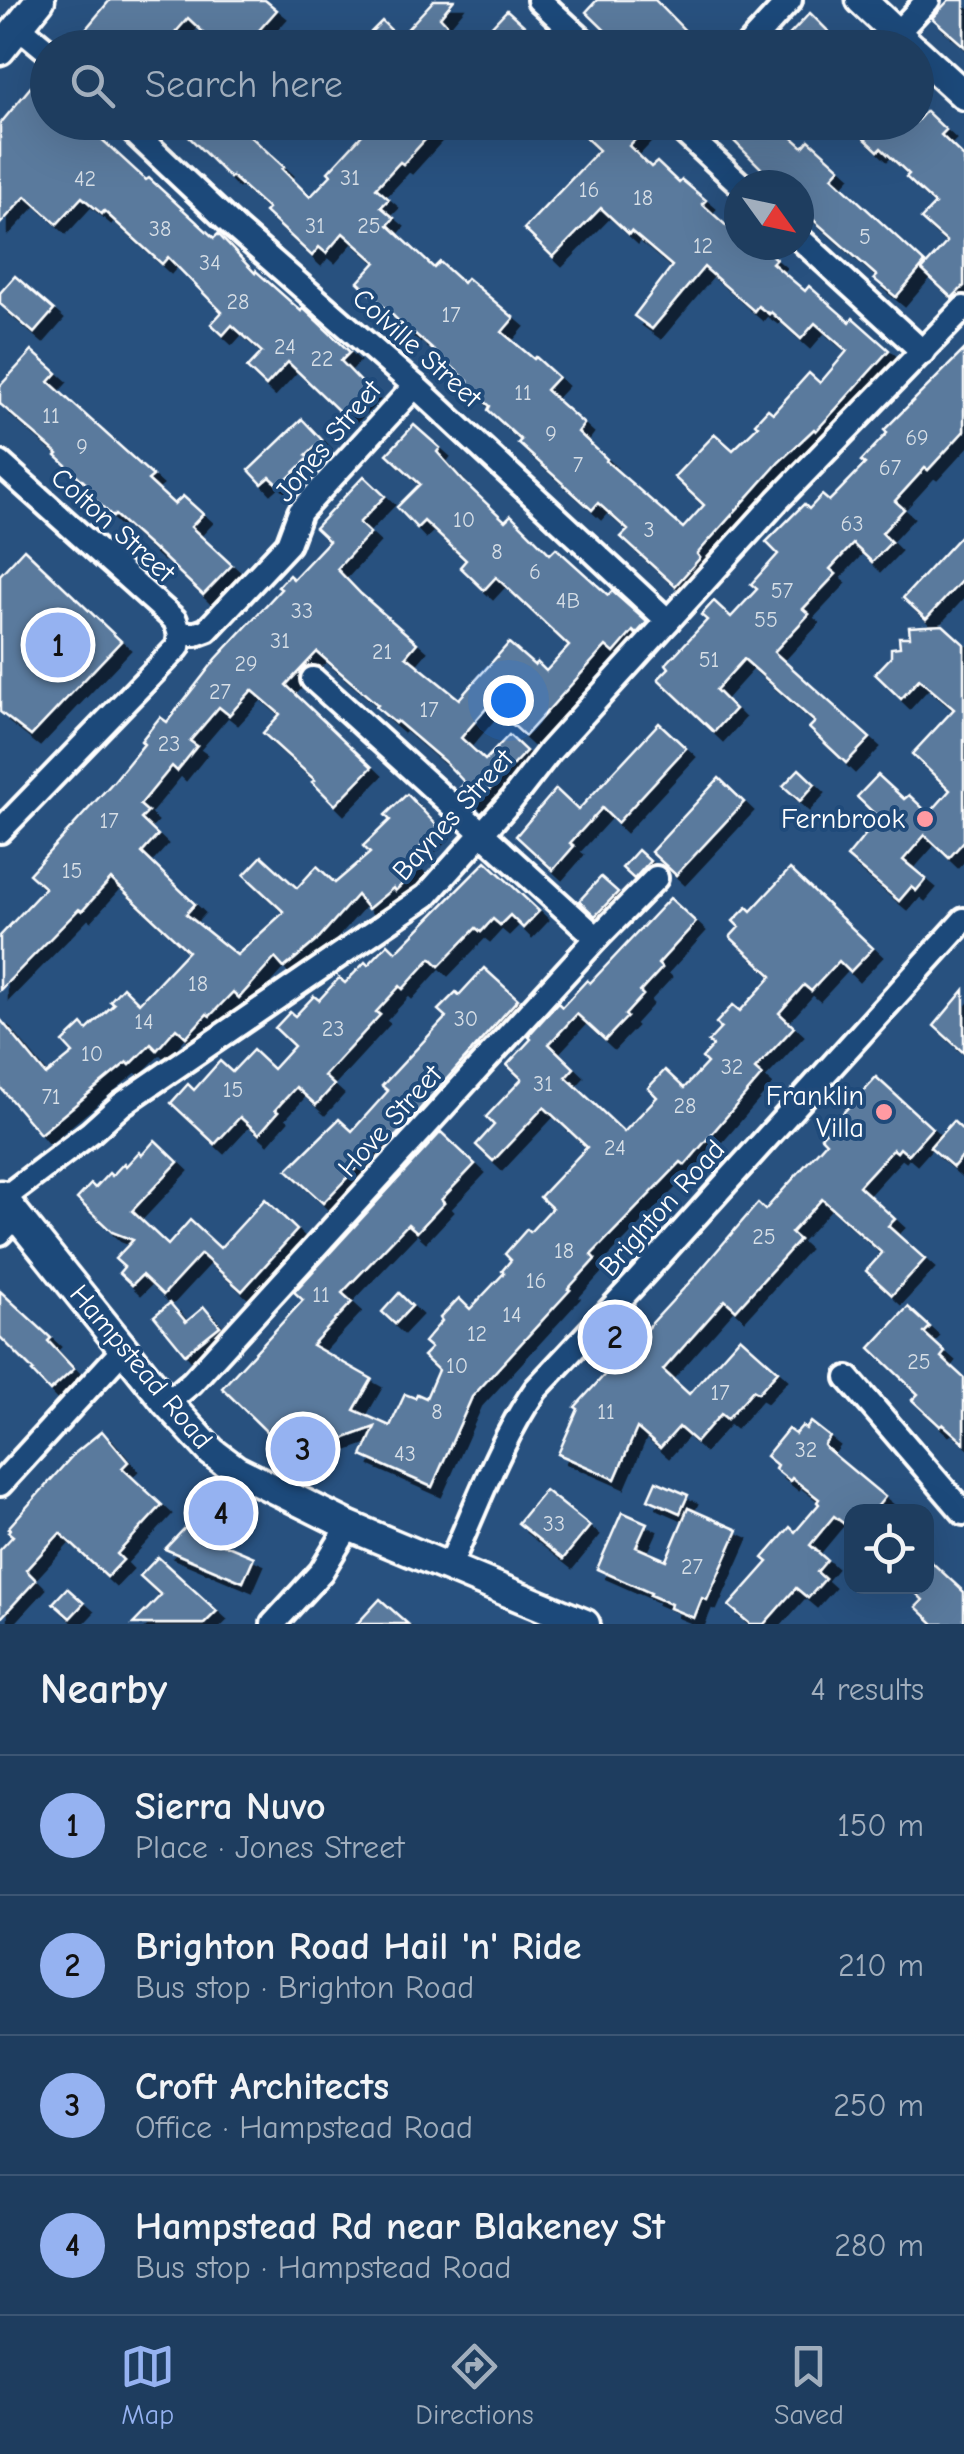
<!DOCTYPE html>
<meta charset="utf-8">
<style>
body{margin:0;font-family:"Comic Neue",sans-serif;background:#264465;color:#f1f3f6}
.controls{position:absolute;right:30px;bottom:30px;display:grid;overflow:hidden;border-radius:20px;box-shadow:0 10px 40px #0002}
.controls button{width:90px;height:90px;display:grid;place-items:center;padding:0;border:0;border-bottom:2px solid #3c5674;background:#1e3d5f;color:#f1f3f6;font:50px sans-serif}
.compass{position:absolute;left:724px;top:170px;width:90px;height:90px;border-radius:50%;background:#1e3d5f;box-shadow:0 10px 40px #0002;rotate:123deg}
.you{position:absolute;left:508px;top:700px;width:35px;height:35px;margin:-25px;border:8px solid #fff;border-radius:50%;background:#1a73e8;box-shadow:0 0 0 15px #1a73e833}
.badge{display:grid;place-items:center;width:65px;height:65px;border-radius:50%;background:#95b2f1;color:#111;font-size:32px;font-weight:700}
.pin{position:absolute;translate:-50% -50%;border:5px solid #fff;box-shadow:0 2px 10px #0006}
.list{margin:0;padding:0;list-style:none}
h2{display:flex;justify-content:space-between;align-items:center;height:130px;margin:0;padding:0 40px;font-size:42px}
h2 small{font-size:32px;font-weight:400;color:#a1aebd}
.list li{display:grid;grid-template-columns:65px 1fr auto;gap:30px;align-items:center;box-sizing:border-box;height:140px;padding:0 40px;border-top:2px solid #3c5674}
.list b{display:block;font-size:38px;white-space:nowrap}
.list p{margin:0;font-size:32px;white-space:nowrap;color:#a1aebd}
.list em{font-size:32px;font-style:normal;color:#a1aebd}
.icon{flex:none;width:55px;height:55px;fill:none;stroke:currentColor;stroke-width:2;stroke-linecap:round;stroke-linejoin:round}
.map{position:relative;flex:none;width:964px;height:1624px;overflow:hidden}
.search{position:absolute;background:#1e3d5f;box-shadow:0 10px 40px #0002;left:30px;right:30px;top:30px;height:110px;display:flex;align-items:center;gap:25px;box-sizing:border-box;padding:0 35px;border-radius:55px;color:#a1aebd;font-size:38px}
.sheet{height:690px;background:#1e3d5f}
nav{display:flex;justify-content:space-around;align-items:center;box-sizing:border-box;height:140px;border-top:2px solid #3c5674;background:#1e3d5f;font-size:28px;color:#a1aebd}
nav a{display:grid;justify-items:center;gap:5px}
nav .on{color:#95b2f1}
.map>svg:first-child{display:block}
</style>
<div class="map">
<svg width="964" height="1624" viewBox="0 0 964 1624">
<defs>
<filter id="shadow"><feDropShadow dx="9" dy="9" stdDeviation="0" flood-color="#0009"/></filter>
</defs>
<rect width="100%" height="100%" fill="#28517f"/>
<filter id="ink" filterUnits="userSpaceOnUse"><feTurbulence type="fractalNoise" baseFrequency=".01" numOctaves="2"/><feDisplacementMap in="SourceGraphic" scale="20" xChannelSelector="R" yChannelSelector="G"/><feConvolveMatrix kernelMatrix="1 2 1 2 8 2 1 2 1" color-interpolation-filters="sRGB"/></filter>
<g filter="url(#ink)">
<g fill="#5a7a9d" stroke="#fff" stroke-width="2.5" filter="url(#shadow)">
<path d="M 110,0 L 265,0 L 277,10 L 243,48 L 220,48 L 188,18 L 162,48 L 105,48 L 85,30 Z"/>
<path d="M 434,0 L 454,0 L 440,17 L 469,48 L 355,48 L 382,21 L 399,38 Z"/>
<path d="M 597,0 L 655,0 L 702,48 L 623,48 L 586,12 Z"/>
<path d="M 949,0 L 964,0 L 964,46 L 932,18 Z"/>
<path d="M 507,10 L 528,29 L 526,31 L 544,48 L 471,48 Z"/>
<path d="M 810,13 L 845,48 L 777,48 Z"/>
<path d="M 34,83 L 48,94 L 48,122 L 83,122 L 146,180 L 149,178 L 214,238 L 218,234 L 255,273 L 256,271 L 301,311 L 303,308 L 350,352 L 341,361 L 370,391 L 344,416 L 288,362 L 266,386 L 247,368 L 262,352 L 232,325 L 223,335 L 211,324 L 222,312 L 168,257 L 162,264 L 104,211 L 102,214 L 82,197 L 57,224 L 26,196 L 0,224 L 0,124 Z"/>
<path d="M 926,111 L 946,130 L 941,135 L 964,157 L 964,286 L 952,298 L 922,270 L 947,242 L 921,219 L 935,204 L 906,177 L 909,174 L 881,148 L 878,151 L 847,122 L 916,122 Z"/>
<path d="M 174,122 L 235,122 L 284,167 L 282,169 L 310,197 L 331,175 L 328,172 L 374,122 L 441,122 L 403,164 L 400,162 L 376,188 L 389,199 L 381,207 L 394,218 L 388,225 L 434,268 L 440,262 L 463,283 L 467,278 L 514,318 L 502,332 L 534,359 L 536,357 L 558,377 L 546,390 L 584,424 L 578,432 L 607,459 L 606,461 L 683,528 L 704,505 L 674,477 L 715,434 L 733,450 L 758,426 L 755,423 L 768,409 L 773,413 L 809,373 L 820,383 L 847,351 L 815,323 L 801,339 L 771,312 L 769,314 L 758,306 L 754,311 L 704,267 L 652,329 L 634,316 L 672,266 L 631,231 L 629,234 L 601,208 L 553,257 L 524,229 L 599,150 L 569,122 L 630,122 L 641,133 L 629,146 L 651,167 L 657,162 L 679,183 L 682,180 L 706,200 L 702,204 L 739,237 L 739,245 L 759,245 L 776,259 L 772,263 L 805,291 L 809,286 L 850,322 L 853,318 L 889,350 L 816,431 L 814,429 L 779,462 L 697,554 L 700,558 L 675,586 L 621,537 L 628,530 L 598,503 L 592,510 L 518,443 L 521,440 L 488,410 L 490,406 L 465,384 L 468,381 L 413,332 L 411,333 L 358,282 L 376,262 L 343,233 L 326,253 L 319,247 L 312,256 L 265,212 L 268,209 L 232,176 L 230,178 Z"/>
<path d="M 715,122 L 775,122 L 803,147 L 809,140 L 840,168 L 832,177 L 925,263 L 896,297 L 874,279 L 877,276 L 799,207 L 799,185 L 762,185 L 769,176 Z"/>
<path d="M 15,276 L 54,310 L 34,333 L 0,304 L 0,293 Z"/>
<path d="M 964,350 L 964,431 L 928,470 L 925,468 L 895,501 L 904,509 L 882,533 L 891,542 L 872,562 L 853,544 L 830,569 L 836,574 L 803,609 L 809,614 L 774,652 L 870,738 L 846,763 L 809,728 L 815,722 L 744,659 L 716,690 L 735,709 L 714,732 L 658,679 L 669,668 L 666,664 L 707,620 L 701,615 L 714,601 L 731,617 L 757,589 L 751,584 L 778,554 L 766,542 L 804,504 L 809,509 L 822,495 L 829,501 L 838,492 L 865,464 L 861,461 L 887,433 L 884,430 Z"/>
<path d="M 32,351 L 57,373 L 49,382 L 153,476 L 148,480 L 174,504 L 183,496 L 203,514 L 191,527 L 232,565 L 203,595 L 156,550 L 155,551 L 115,515 L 113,517 L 87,492 L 91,488 L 56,456 L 58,454 L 0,404 L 0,386 Z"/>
<path d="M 302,419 L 322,440 L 306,455 L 309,458 L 280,486 L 270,477 L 262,484 L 249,470 Z"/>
<path d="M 414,425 L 440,448 L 437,452 L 464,482 L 505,521 L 511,515 L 550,554 L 556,548 L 608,595 L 612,591 L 647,622 L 636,634 L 633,631 L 614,653 L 606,646 L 525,736 L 490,704 L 461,738 L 485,760 L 509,735 L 526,751 L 476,804 L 460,788 L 465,783 L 445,762 L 397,721 L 395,723 L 376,707 L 378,705 L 317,652 L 286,685 L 372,767 L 335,805 L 312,782 L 315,780 L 263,733 L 280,714 L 252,690 L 229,715 L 219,707 L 190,741 L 197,746 L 177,771 L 172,766 L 140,805 L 148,812 L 141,819 L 158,835 L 142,853 L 195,904 L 186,914 L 237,955 L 284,912 L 244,875 L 262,856 L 297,888 L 317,866 L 335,883 L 370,853 L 363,846 L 390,820 L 385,815 L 407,794 L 440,829 L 409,858 L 419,868 L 395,891 L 393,888 L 368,909 L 357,895 L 316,941 L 284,968 L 275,958 L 239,998 L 233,992 L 210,1016 L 207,1014 L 186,1037 L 176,1028 L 157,1050 L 151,1044 L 130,1065 L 127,1062 L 40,1134 L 0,1087 L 0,1019 L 46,1075 L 73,1053 L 63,1042 L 82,1024 L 87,1030 L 114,1004 L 110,1001 L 123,987 L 139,1003 L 188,951 L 111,879 L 82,911 L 79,909 L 0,990 L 0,936 L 45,888 L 29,874 L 114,781 L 144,744 L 141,741 L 160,717 L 167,722 L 216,659 L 281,589 L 278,587 L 289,575 L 293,579 L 329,541 L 315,528 L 364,476 L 385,496 L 359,523 L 370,533 L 337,569 L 361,594 L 417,643 L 406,656 L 459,699 L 509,643 L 534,665 L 537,662 L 546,671 L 569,646 L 496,577 L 484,590 L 460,567 L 466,560 L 424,521 L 417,528 L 397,507 L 420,484 L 387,454 Z"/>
<path d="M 964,532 L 964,578 L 926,619 L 903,598 Z"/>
<path d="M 24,549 L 121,641 L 31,736 L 0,712 L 0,575 Z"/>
<path d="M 943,625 L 964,644 L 964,841 L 949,858 L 925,835 L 903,860 L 926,879 L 916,891 L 911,887 L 899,901 L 847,857 L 879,818 L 857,797 L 878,775 L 904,799 L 909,795 L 929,814 L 950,790 L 912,754 L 954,709 L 919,679 L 901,699 L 875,674 L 891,657 L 891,648 L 900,647 L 899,637 L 910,637 L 909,627 Z"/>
<path d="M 659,723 L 686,748 L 617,823 L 602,808 L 570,843 L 574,846 L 553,870 L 516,836 L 556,789 L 578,810 Z"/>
<path d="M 799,769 L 815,784 L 800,801 L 783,786 Z"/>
<path d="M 719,778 L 744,802 L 676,875 L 651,852 Z"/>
<path d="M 638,850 L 650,861 L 634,879 L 622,868 Z"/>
<path d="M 486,861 L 539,911 L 523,928 L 510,915 L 500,925 L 493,919 L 481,932 L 476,928 L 439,966 L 431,958 L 403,989 L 400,986 L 376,1012 L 380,1015 L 324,1076 L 334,1085 L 316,1105 L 296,1087 L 275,1110 L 278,1112 L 259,1134 L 240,1117 L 215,1144 L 171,1103 L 188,1084 L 194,1090 L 220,1061 L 232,1072 L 253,1050 L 273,1069 L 294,1046 L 275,1028 L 290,1012 L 295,1016 L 314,996 L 319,1000 L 339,978 L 345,983 L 365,962 L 368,965 L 388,944 L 396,952 Z"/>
<path d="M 790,869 L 873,948 L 850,972 L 839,961 L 811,991 L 804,985 L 779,1013 L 794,1027 L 755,1069 L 762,1075 L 685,1165 L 681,1162 L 591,1255 L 595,1259 L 568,1289 L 570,1290 L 472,1397 L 432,1487 L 362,1456 L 375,1427 L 337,1441 L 322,1433 L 308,1458 L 304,1456 L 297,1469 L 266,1452 L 274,1439 L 222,1388 L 303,1300 L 294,1292 L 441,1132 L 475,1164 L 441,1200 L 444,1203 L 417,1232 L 408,1224 L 342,1293 L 352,1302 L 312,1345 L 372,1379 L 354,1410 L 390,1426 L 405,1394 L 415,1398 L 417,1394 L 426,1398 L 438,1370 L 423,1356 L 431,1348 L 424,1342 L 442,1321 L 440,1318 L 459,1298 L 470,1309 L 504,1273 L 502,1271 L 511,1260 L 505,1254 L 527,1229 L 530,1232 L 552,1208 L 540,1197 L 587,1147 L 544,1107 L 493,1161 L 476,1145 L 494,1125 L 486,1117 L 522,1079 L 507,1065 L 531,1039 L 528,1036 L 558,1003 L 562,1007 L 587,980 L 590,983 L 670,898 L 696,922 L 658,964 L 662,968 L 640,992 L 643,995 L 625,1015 L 627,1017 L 605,1040 L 577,1014 L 549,1044 L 574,1068 L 566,1077 L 624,1132 L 657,1097 L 648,1088 L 665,1070 L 684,1088 L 707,1063 L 702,1058 L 713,1046 L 708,1042 L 721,1028 L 716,1023 L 733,1005 L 740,1011 L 772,976 L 730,937 L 739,927 L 733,921 L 747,907 L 751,911 Z"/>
<path d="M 601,877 L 618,892 L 595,916 L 579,901 Z"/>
<path d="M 484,968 L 518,999 L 394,1138 L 390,1133 L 323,1203 L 287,1170 L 339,1119 L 352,1131 L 388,1091 L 382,1086 L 446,1017 L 438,1010 L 456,992 L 459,995 Z"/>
<path d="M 964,990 L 964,1053 L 934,1026 Z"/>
<path d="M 876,1077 L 932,1128 L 908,1155 L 900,1148 L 897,1152 L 893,1149 L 859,1186 L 895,1219 L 888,1226 L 925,1259 L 892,1295 L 866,1271 L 882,1253 L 822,1199 L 791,1233 L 799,1240 L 736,1310 L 725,1300 L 663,1370 L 689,1394 L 740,1337 L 778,1371 L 758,1393 L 753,1390 L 727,1419 L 721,1414 L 696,1442 L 679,1427 L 660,1448 L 637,1428 L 615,1479 L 558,1454 L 578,1409 L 575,1407 L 697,1274 L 758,1203 L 765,1210 L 826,1142 L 821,1137 Z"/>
<path d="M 953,1121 L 964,1131 L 964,1154 L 953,1167 L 930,1147 Z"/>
<path d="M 155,1140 L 178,1162 L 132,1211 L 168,1245 L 190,1220 L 220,1248 L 265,1199 L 297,1230 L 242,1291 L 201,1254 L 163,1295 L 142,1275 L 132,1285 L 119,1273 L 124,1267 L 115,1259 L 133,1240 L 112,1232 L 77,1199 L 91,1184 L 95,1188 L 109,1173 L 112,1176 L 124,1163 L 126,1166 L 139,1152 L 142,1155 Z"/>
<path d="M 0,1291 L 51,1338 L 48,1341 L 74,1369 L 50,1391 L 32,1372 L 34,1371 L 0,1337 Z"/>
<path d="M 399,1293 L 412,1306 L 395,1324 L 382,1312 Z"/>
<path d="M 170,1303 L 186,1322 L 204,1307 L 220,1326 L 185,1354 L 154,1316 Z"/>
<path d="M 908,1307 L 930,1327 L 924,1333 L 945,1352 L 941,1357 L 964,1378 L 964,1443 L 943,1424 L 940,1426 L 912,1400 L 918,1394 L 870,1348 Z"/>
<path d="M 811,1422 L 830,1437 L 824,1445 L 826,1448 L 885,1497 L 873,1512 L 852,1512 L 852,1530 L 834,1516 L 810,1545 L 827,1560 L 817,1572 L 825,1579 L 808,1598 L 796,1588 L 764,1624 L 750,1624 L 729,1606 L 768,1562 L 763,1558 L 790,1527 L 795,1532 L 819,1504 L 817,1502 L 819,1499 L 792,1478 L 790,1481 L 775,1469 L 777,1465 L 766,1456 L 788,1429 L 795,1434 L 802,1426 L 806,1429 Z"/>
<path d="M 102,1431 L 128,1462 L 122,1468 L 162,1505 L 117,1554 L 123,1560 L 107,1577 L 60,1533 L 26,1570 L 36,1580 L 0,1619 L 0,1550 L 13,1536 L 8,1532 L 10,1529 L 8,1528 L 74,1454 Z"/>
<path d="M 656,1481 L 688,1495 L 680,1513 L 648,1499 Z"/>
<path d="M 545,1490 L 590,1526 L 563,1559 L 518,1523 Z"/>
<path d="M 688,1508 L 738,1530 L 707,1600 L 702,1598 L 694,1618 L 670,1608 L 671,1604 L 650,1595 L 651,1593 L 597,1569 L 622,1512 L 647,1523 L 636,1547 L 666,1560 Z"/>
<path d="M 185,1528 L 254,1557 L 243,1582 L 165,1549 Z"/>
<path d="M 158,1557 L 217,1611 L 204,1624 L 133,1624 L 161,1595 L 140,1576 Z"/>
<path d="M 926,1557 L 964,1592 L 964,1624 L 934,1624 L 916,1607 L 923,1600 L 909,1586 L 926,1586 Z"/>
<path d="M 67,1588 L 84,1603 L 70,1618 L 53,1603 Z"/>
<path d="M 380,1599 L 408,1624 L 357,1624 Z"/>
</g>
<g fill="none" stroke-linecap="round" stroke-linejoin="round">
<defs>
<g id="minor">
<path d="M 539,0 L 591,48"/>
<path d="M 19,27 L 48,51"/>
<path d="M 897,33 L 928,0"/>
<path d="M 746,48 L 790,0"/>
<path d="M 123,122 L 236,229 L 415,386 L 668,621"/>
<path d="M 673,122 L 741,185"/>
<path d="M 799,238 L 923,352"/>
<path d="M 0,463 L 175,620 L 180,634"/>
<path d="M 180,634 L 196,634 L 207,630 L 288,544 L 300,512 L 415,386"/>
<path d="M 313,679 L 597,938"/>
<path d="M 0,831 L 178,647 L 180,634"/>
<path d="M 3,1199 L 91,1132 L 122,1104 L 426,896 L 510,802 L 549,752 L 778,500 L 964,308"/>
<path d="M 0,1233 L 16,1216"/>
<path d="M 848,1378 L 964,1513"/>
<path d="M 167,1403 L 192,1382 L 597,938 L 656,878"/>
<path d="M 0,1484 L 123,1350"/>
<path d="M 449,1567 C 476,1508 499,1442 536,1389 L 638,1280 L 964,920"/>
<path d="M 273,1624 L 321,1572 L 349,1526"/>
</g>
<g id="tertiary">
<path d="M 861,0 L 912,48"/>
<path d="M 0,50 L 40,0"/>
<path d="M 916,51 L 964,95"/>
<path d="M 0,1195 L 167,1403 L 212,1452 L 236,1470 L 349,1526 L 585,1624"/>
</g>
</defs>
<use href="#minor" stroke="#fff" stroke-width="30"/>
<use href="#tertiary" stroke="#fff" stroke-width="35"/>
<use href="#minor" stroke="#1f4a7a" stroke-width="22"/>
<use href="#tertiary" stroke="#1f4a7a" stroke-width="28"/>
</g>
</g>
<g fill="#ff9aa2" stroke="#1f4a7a" stroke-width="4">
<circle cx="925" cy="819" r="10"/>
<circle cx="884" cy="1112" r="10"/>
</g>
<g text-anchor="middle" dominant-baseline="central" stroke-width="8" stroke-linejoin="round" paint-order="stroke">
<g font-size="22" fill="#d6dee6">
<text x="350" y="178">31</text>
<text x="85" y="179">42</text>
<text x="589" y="190">16</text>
<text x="643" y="198">18</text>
<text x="315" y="226">31</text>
<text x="369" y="226">25</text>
<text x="160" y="229">38</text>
<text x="865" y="237">5</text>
<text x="703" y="246">12</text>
<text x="210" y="263">34</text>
<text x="238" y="302">28</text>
<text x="451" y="315">17</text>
<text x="285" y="347">24</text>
<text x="322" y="359">22</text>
<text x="523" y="393">11</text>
<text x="51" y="416">11</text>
<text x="551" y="434">9</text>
<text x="917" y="438">69</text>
<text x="82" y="447">9</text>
<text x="578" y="465">7</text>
<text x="890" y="468">67</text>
<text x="464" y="520">10</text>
<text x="852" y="524">63</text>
<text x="649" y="530">3</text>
<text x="497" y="552">8</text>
<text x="535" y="572">6</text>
<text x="782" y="591">57</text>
<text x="568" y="601">4B</text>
<text x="302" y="611">33</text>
<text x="766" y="620">55</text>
<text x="280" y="641">31</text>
<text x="382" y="652">21</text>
<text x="709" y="660">51</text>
<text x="246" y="664">29</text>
<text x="220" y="692">27</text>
<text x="429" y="710">17</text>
<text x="169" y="744">23</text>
<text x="109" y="821">17</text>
<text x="72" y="871">15</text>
<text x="198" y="984">18</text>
<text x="466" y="1019">30</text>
<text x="144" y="1022">14</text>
<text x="333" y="1029">23</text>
<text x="92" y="1054">10</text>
<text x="732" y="1067">32</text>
<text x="543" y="1084">31</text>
<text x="233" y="1090">15</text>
<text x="51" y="1097">71</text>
<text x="685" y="1106">28</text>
<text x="615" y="1148">24</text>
<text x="764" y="1237">25</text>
<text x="564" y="1251">18</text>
<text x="536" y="1281">16</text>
<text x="321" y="1295">11</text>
<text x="512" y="1315">14</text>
<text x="477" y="1334">12</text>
<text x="919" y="1362">25</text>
<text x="457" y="1366">10</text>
<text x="720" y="1393">17</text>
<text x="437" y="1412">8</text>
<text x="606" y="1412">11</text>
<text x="806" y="1450">32</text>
<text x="405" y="1454">43</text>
<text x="554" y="1524">33</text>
<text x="692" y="1567">27</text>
</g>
<g font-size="28" fill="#fff" stroke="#1f4a7a">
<text transform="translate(417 348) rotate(42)">Colville Street</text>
<text transform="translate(328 441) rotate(-50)">Jones Street</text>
<text transform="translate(113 525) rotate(42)">Colton Street</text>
<text transform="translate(453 815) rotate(-48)">Baynes Street</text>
<text transform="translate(390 1121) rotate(-48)">Hove Street</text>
<text transform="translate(662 1208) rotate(-48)">Brighton Road</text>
<text transform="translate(141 1367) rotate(50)">Hampstead Road</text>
</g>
<g font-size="28" fill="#fff" stroke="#1f4a7a" text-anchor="end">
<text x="905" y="819">Fernbrook</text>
<text x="864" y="1096">Franklin<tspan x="864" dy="32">Villa</tspan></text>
</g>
</g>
</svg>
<div class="controls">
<button><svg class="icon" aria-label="locate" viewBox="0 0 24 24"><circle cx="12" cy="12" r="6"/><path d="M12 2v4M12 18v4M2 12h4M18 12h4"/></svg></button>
</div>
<svg class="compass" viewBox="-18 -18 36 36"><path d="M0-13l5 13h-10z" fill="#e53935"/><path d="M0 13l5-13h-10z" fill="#a1aebd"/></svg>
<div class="you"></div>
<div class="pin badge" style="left:58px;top:645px">1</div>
<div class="pin badge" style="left:615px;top:1337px">2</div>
<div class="pin badge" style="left:303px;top:1449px">3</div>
<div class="pin badge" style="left:221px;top:1513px">4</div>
<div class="search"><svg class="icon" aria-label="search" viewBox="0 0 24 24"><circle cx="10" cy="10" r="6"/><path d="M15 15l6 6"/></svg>Search here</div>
</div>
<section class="sheet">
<h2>Nearby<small>4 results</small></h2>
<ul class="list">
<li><span class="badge">1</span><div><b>Sierra Nuvo</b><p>Place · Jones Street</p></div><em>150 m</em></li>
<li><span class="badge">2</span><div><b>Brighton Road Hail 'n' Ride</b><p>Bus stop · Brighton Road</p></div><em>210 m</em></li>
<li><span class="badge">3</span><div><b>Croft Architects</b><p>Office · Hampstead Road</p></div><em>250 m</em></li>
<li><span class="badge">4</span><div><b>Hampstead Rd near Blakeney St</b><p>Bus stop · Hampstead Road</p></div><em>280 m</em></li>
</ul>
</section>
<nav>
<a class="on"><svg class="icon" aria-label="map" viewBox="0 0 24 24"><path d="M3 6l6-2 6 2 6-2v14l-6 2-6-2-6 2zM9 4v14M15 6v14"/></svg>Map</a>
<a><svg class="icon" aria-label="directions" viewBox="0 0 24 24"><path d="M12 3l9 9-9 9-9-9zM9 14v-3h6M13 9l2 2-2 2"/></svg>Directions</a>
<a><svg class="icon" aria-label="saved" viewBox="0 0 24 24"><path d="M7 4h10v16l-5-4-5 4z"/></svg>Saved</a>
</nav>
